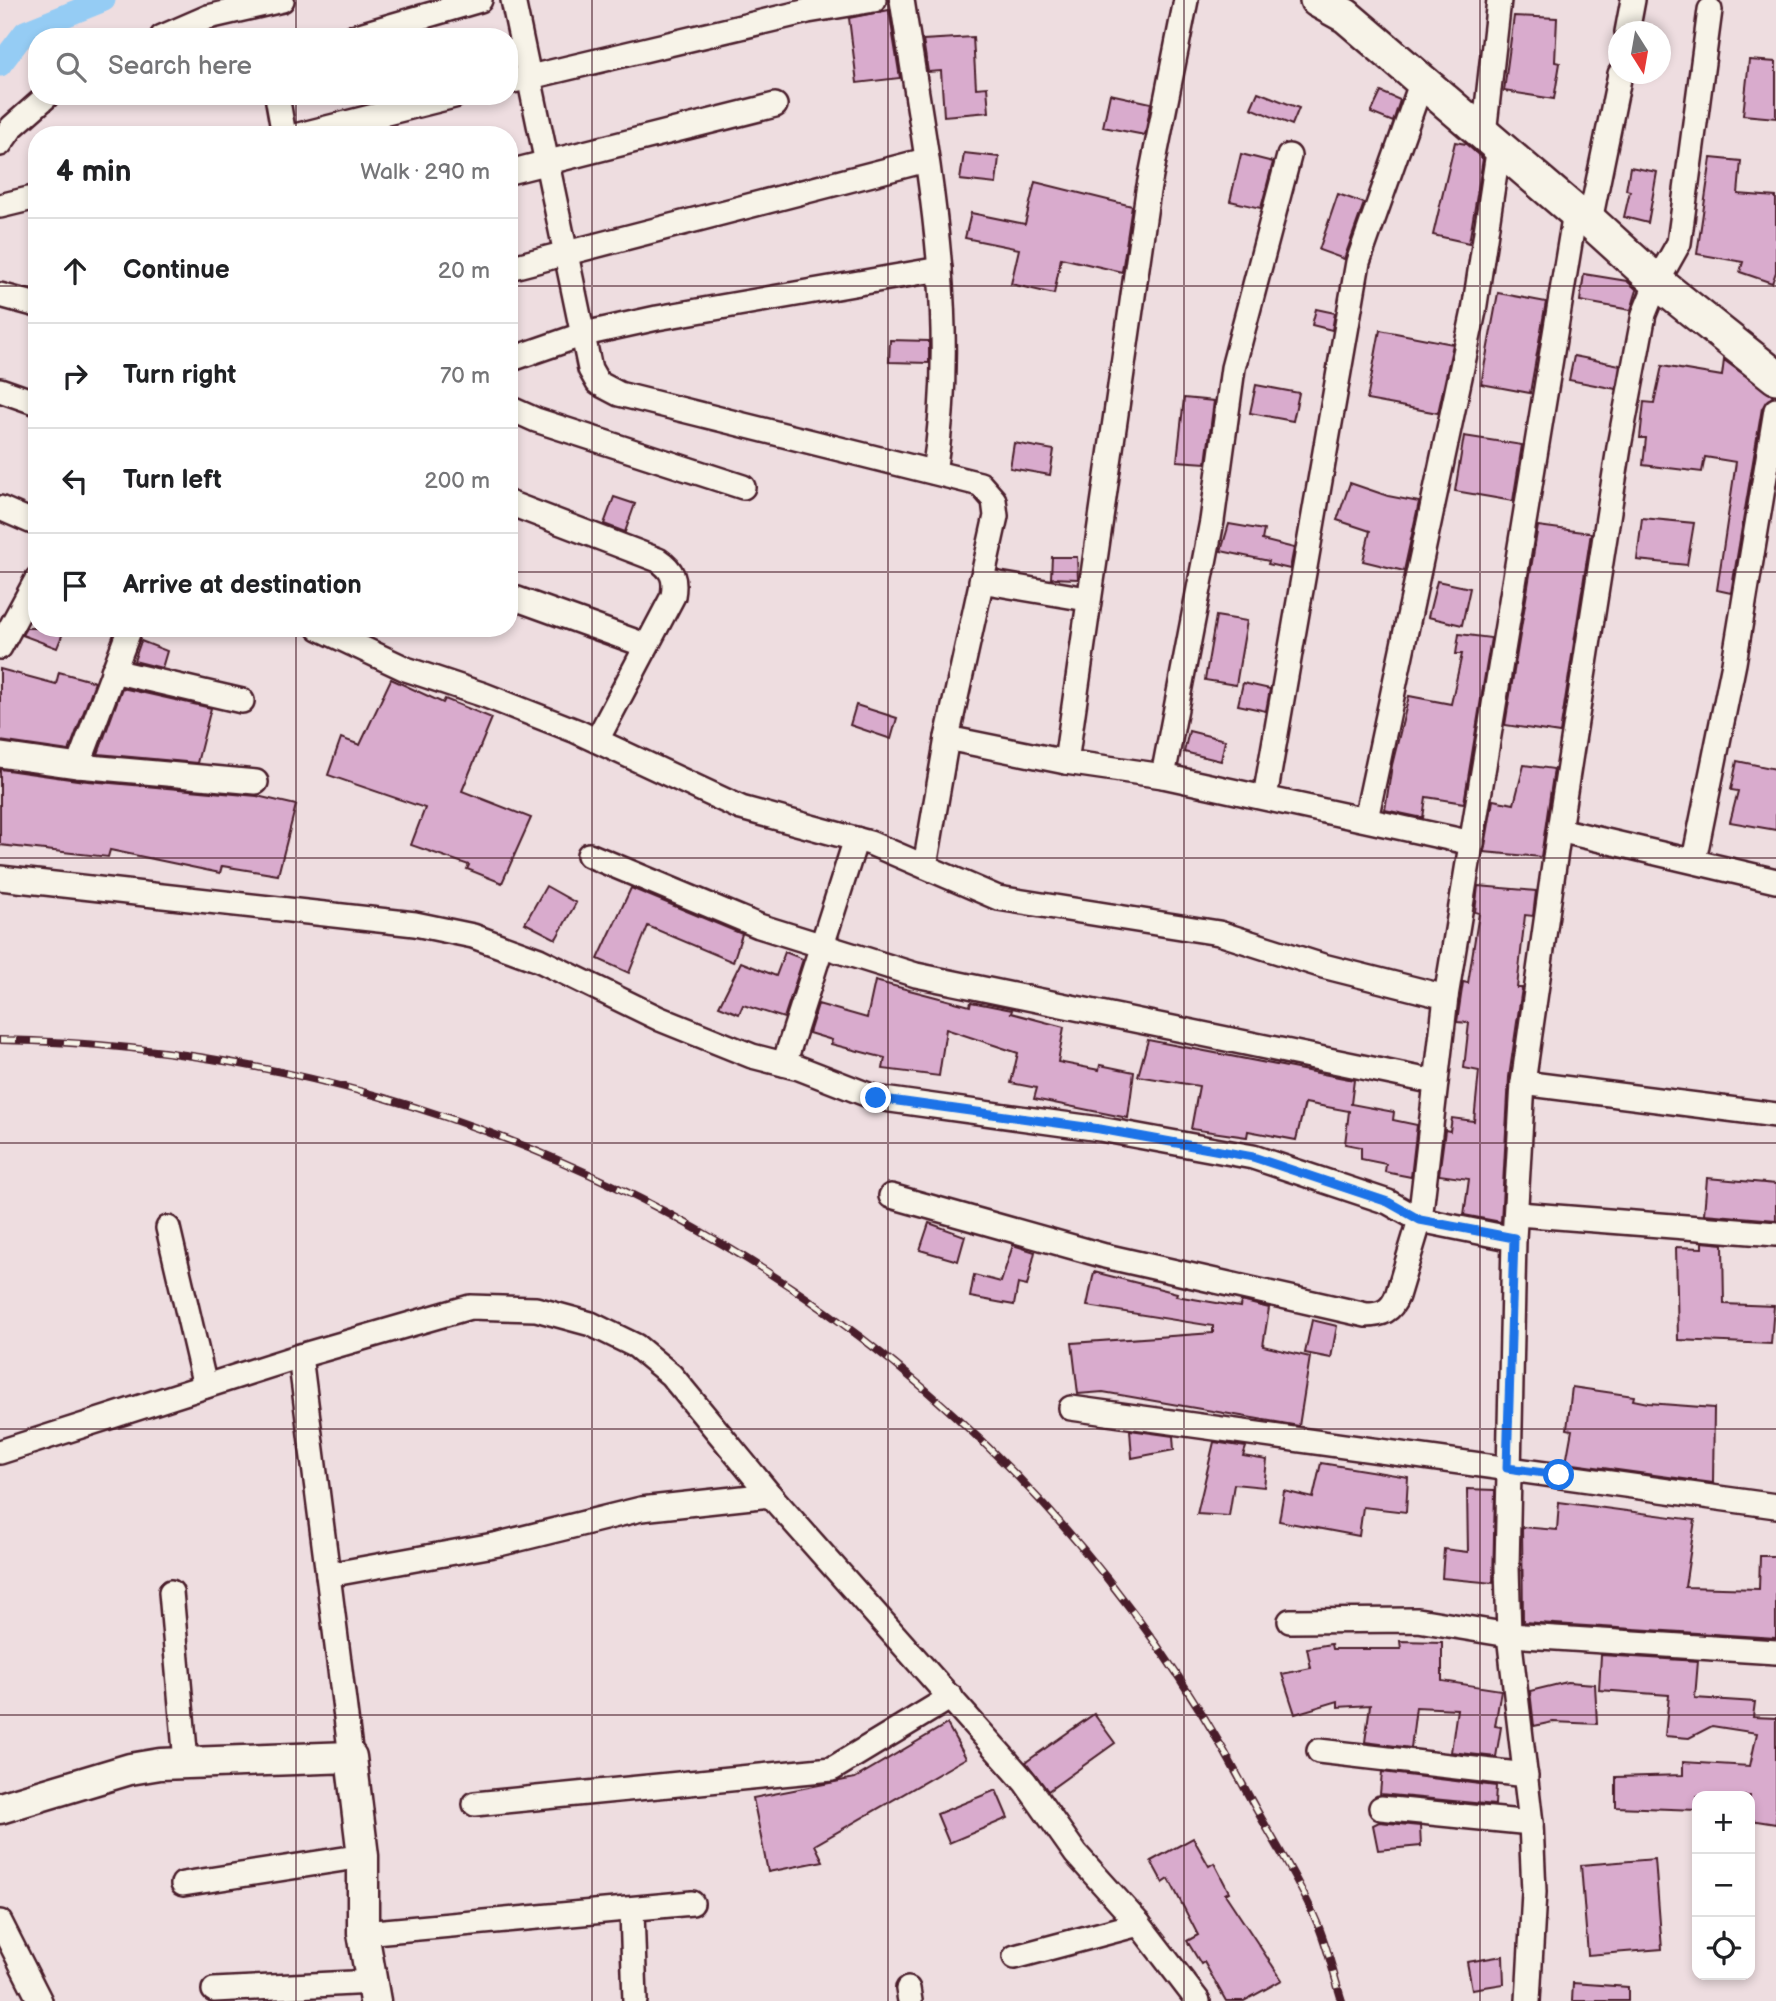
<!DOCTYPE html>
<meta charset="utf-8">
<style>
body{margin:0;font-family:"Balsamiq Sans",sans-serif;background:#f2f2f2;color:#202124}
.controls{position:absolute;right:21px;bottom:21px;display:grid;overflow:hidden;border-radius:14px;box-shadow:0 4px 10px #0003}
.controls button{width:63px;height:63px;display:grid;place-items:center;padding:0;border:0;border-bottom:2px solid #e0e0e0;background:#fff;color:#202124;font:35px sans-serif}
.compass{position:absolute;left:1608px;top:21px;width:63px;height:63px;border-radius:50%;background:#fff;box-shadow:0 4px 10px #0003;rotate:169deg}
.stop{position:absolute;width:21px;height:21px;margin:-16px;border:5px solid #1a73e8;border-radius:50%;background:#fff}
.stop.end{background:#1a73e8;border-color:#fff;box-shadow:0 2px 7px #0008}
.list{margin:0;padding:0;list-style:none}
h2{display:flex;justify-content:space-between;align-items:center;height:91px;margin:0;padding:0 28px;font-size:30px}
h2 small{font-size:23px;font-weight:400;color:#757577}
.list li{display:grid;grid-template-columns:46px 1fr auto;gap:21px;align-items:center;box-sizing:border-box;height:105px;padding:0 28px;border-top:2px solid #e0e0e0}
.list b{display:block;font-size:26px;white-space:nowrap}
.list em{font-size:23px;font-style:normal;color:#757577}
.icon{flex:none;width:38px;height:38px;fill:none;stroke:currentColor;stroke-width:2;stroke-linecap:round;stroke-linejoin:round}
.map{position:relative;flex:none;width:1776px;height:2001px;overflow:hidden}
.search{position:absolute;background:#fff;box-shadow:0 4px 10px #0003;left:28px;top:28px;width:490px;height:77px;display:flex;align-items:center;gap:18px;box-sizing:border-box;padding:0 24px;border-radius:28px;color:#757577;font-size:26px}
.panel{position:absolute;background:#fff;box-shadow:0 4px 10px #0003;left:28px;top:126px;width:490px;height:511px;border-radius:28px}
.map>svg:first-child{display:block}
</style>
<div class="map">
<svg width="1776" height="2001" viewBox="0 0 1776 2001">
<rect width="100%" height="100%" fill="#eedde0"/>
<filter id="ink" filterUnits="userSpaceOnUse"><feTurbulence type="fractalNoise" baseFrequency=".0143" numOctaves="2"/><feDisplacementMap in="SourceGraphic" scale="14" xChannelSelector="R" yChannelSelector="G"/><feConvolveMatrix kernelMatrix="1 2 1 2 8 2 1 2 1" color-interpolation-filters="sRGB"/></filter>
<g filter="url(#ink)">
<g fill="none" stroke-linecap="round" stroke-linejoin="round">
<path stroke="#95ccf4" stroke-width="23" d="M 0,65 L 25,32 L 104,0"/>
</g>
<g fill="#d9abcd" stroke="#4a1f2b" stroke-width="2">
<path d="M 889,10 L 900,78 L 857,83 L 849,18 Z"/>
<path d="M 1514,16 L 1557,18 L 1555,62 L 1560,63 L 1554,99 L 1504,91 Z"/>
<path d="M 973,37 L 976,88 L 987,87 L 989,112 L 944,116 L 941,71 L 928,72 L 923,40 Z"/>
<path d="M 1749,60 L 1776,62 L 1776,118 L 1743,115 Z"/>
<path d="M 1258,92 L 1299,108 L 1292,125 L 1251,108 Z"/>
<path d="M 1381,92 L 1400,100 L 1393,122 L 1371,113 Z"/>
<path d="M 1110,94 L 1151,103 L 1145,135 L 1103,127 Z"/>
<path d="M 1455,142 L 1466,144 L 1483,159 L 1469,243 L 1433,235 Z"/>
<path d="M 964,153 L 999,157 L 996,184 L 960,180 Z"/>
<path d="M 1241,154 L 1273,162 L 1261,208 L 1230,201 Z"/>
<path d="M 1711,158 L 1741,161 L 1738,194 L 1776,197 L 1776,272 L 1772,283 L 1740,272 L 1743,262 L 1697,254 Z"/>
<path d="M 1630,167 L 1657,172 L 1648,223 L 1624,217 L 1630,191 L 1626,190 Z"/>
<path d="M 1035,182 L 1132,206 L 1122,272 L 1061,258 L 1054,294 L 1011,284 L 1019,249 L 965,238 L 971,213 L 1025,224 Z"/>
<path d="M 1338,194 L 1364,203 L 1344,259 L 1319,250 Z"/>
<path d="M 1584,274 L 1627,281 L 1637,290 L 1631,310 L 1580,301 Z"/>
<path d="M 1498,293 L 1546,302 L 1530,393 L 1481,384 Z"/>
<path d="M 1316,309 L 1335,313 L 1332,330 L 1312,325 Z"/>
<path d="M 1380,330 L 1453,344 L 1438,413 L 1367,400 Z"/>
<path d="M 890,340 L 929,341 L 929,363 L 889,362 Z"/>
<path d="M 1574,356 L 1620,365 L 1616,389 L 1569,380 Z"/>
<path d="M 1724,360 L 1773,396 L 1762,408 L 1731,593 L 1717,590 L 1736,462 L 1705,457 L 1702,472 L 1643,465 L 1646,438 L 1640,438 L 1644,402 L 1654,403 L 1662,366 L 1722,376 Z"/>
<path d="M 1256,385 L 1299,393 L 1293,421 L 1250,413 Z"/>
<path d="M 1184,398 L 1214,401 L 1206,463 L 1177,461 Z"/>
<path d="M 1464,436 L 1522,445 L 1513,501 L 1455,491 Z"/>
<path d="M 1014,443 L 1054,450 L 1050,475 L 1010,468 Z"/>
<path d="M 1350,483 L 1388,496 L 1419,502 L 1404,571 L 1363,561 L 1370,531 L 1337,520 Z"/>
<path d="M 614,497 L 635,504 L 625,532 L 604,524 Z"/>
<path d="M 1642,518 L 1694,523 L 1687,565 L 1637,560 Z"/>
<path d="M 1229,524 L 1264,530 L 1262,540 L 1294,548 L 1290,569 L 1268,564 L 1269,561 L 1221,551 Z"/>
<path d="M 1538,526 L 1591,533 L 1560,733 L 1505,725 Z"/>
<path d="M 1052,557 L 1077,557 L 1078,579 L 1051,578 Z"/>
<path d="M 1437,581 L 1470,588 L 1462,625 L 1428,617 Z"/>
<path d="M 1216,616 L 1247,621 L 1236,685 L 1205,680 Z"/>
<path d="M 26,628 L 65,628 L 57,648 L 22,635 Z"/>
<path d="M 1459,634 L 1491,638 L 1464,803 L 1426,797 L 1423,818 L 1385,810 L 1392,765 L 1409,696 L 1451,704 L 1462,654 L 1456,654 Z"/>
<path d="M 141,641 L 167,651 L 162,668 L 134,661 Z"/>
<path d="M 0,669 L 56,684 L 59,672 L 95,682 L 69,751 L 0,741 Z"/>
<path d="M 391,679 L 443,703 L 445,699 L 492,718 L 462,791 L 531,818 L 502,883 L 467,869 L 469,865 L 411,845 L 425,808 L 328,775 L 341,738 L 360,745 Z"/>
<path d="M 1243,683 L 1270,689 L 1266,711 L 1238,705 Z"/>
<path d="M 122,688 L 211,708 L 197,763 L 98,754 Z"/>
<path d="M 856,705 L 897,718 L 891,739 L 850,725 Z"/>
<path d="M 1189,731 L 1225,740 L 1221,761 L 1184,752 Z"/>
<path d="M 1737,761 L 1776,769 L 1776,830 L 1730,822 L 1738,791 L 1731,790 Z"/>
<path d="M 1524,765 L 1554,769 L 1541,857 L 1484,852 L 1493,800 L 1514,804 Z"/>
<path d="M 0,769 L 77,780 L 257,796 L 296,805 L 278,875 L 222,866 L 220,873 L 110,850 L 108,857 L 0,845 Z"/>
<path d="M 546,886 L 576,903 L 556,939 L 525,923 Z"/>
<path d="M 1478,886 L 1536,891 L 1533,916 L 1525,915 L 1517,988 L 1522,988 L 1509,1077 L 1501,1222 L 1464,1215 L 1469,1179 L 1439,1175 L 1445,1130 L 1450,1131 L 1452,1118 L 1474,1121 L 1479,1071 L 1464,1068 L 1469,1023 L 1457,1022 L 1463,982 L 1468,983 L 1479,913 L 1475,912 Z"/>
<path d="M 631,888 L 742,934 L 733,962 L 648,926 L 629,973 L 598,959 Z"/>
<path d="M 785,952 L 803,959 L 784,1018 L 743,1005 L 739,1014 L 719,1006 L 741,962 L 776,976 Z"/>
<path d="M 875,981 L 970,1006 L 971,1002 L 1012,1010 L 1011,1013 L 1064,1027 L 1058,1062 L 1099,1070 L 1100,1065 L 1134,1072 L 1128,1118 L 1034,1099 L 1037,1088 L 1011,1083 L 1018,1053 L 946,1029 L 939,1076 L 883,1069 L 885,1058 L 831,1044 L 832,1040 L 809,1033 L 818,1004 L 867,1018 Z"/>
<path d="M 1148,1040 L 1354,1080 L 1351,1104 L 1394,1112 L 1393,1120 L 1417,1125 L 1411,1177 L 1385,1172 L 1386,1164 L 1361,1159 L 1361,1147 L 1345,1144 L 1349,1111 L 1305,1103 L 1296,1140 L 1248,1131 L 1247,1137 L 1191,1129 L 1199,1086 L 1138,1076 Z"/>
<path d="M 1707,1178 L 1776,1184 L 1776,1220 L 1704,1214 Z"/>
<path d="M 929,1223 L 965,1236 L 958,1261 L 920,1250 Z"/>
<path d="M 1702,1242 L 1723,1244 L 1724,1304 L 1774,1306 L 1771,1344 L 1678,1340 L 1676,1247 L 1702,1248 Z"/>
<path d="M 1013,1245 L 1035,1252 L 1027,1286 L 1018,1284 L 1014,1305 L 970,1297 L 974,1275 L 1001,1282 Z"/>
<path d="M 1094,1272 L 1177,1293 L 1176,1296 L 1240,1307 L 1241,1301 L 1269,1308 L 1263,1346 L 1310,1357 L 1299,1426 L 1103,1392 L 1078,1394 L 1072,1343 L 1213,1333 L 1213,1326 L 1087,1306 Z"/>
<path d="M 1312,1320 L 1337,1326 L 1331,1358 L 1305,1353 Z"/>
<path d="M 1572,1387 L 1634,1396 L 1633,1400 L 1648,1403 L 1714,1408 L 1713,1483 L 1566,1463 L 1572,1430 L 1567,1429 Z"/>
<path d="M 1130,1430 L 1173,1436 L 1174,1450 L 1132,1458 Z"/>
<path d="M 1214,1442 L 1246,1447 L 1243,1456 L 1267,1460 L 1264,1487 L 1234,1484 L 1229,1516 L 1197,1514 Z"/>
<path d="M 1321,1463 L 1408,1477 L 1406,1512 L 1363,1507 L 1359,1536 L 1279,1521 L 1284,1491 L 1313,1498 Z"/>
<path d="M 1467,1489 L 1495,1490 L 1493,1583 L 1442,1578 L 1444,1549 L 1468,1552 Z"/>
<path d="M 1559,1502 L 1695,1520 L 1685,1587 L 1759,1589 L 1760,1556 L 1776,1556 L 1776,1638 L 1523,1622 L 1522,1527 L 1557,1530 Z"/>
<path d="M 1400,1641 L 1442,1642 L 1442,1681 L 1501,1690 L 1495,1726 L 1501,1727 L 1496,1757 L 1451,1752 L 1457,1709 L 1416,1707 L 1411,1748 L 1365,1742 L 1370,1705 L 1338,1707 L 1338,1701 L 1295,1714 L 1282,1674 L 1311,1668 L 1307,1648 L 1331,1644 L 1332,1649 L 1401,1649 Z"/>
<path d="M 1601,1655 L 1698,1661 L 1695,1698 L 1755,1702 L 1753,1717 L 1776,1718 L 1776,1824 L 1750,1820 L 1750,1796 L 1697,1796 L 1697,1810 L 1616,1807 L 1616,1777 L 1683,1775 L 1683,1762 L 1750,1766 L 1757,1733 L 1712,1726 L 1689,1738 L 1665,1736 L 1669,1695 L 1599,1690 Z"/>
<path d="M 1567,1682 L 1595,1684 L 1597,1724 L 1553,1722 L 1534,1726 L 1530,1691 Z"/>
<path d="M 1094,1714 L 1115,1743 L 1048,1791 L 1026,1762 Z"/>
<path d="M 947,1724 L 966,1758 L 815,1845 L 823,1861 L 768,1872 L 753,1798 L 855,1778 Z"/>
<path d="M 1382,1772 L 1496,1786 L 1495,1805 L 1380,1794 Z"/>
<path d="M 996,1790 L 1008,1818 L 949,1843 L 937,1814 Z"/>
<path d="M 1379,1822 L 1420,1826 L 1421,1846 L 1378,1850 L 1373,1825 Z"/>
<path d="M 1193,1838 L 1209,1866 L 1214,1863 L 1229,1892 L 1225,1894 L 1282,1980 L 1244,2001 L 1226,2001 L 1204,1962 L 1201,1964 L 1187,1941 L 1198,1935 L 1169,1879 L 1163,1883 L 1151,1861 Z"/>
<path d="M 1655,1859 L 1662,1949 L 1588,1955 L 1581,1865 Z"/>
<path d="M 1503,1956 L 1504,1984 L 1472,1989 L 1467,1962 Z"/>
<path d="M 1573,1983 L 1628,1987 L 1628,2001 L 1572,2001 Z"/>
</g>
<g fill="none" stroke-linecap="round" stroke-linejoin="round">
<defs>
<g id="minor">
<path d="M 513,0 L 590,369 L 598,383 L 619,394 L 980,484 L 994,500 L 996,516 L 947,738 L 925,866"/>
<path d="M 902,0 C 926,156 960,315 934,472"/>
<path d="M 1627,32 L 1633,0"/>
<path d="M 162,37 L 208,17 L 282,0"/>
<path d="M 353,37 L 480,0"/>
<path d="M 509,82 L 808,11 L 874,0"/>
<path d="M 277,96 L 284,135"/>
<path d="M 1484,134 L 1499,0"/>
<path d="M 299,135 L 454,96"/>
<path d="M 0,144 L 12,127 L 47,96"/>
<path d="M 509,172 L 775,105"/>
<path d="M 0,206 L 37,197"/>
<path d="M 1590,221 L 1620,74"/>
<path d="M 509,268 L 926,160"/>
<path d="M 0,295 L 37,305"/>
<path d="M 509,360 L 584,334 L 657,318 L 940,269"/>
<path d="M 0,390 L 37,403"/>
<path d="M 509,408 L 536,420 L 743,487"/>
<path d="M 509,503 L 658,560 C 673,570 676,579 673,596 L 597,740"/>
<path d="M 0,508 L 37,524"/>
<path d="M 981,581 L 1087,599"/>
<path d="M 509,596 L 645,645"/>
<path d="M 319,628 L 406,669 L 484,695 L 576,731 L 741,808 L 870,843 L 998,898 L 1219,933 L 1323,966 L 1446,997 L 1420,1220 L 1397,1296 C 1391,1311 1382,1315 1366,1315 L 1105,1256 L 891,1196"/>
<path d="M 0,647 L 37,579"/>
<path d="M 113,671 L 242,701"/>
<path d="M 947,738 L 1066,762 L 1163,776 L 1472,843"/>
<path d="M 0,755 L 78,766 L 256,782"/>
<path d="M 1066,762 L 1148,191 L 1186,0"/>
<path d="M 78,766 L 130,628"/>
<path d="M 1163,776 L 1212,521 L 1233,368 L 1289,156"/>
<path d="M 1265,797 L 1358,262 L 1422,81"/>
<path d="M 1366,819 L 1474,311 L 1499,146"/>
<path d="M 1559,830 L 1776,881"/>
<path d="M 589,855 L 759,926 L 916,975 L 1435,1082"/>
<path d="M 1694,860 L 1734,663 L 1776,410"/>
<path d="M 0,878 L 415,924 L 473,936 L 539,960 L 660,1019 L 752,1056 L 799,1068 L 876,1098 L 1100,1129 L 1253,1157 L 1388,1202 L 1420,1220 L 1514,1239 L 1507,1567 L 1509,1635 L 1531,1823 L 1534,1892 L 1528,2001"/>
<path d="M 1446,997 L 1575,212"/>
<path d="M 784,1064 L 856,839"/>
<path d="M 1523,1083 L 1776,1115"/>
<path d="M 1518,1214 L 1776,1234"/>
<path d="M 168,1228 L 205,1386"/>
<path d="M 1514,1239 L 1523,1083 L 1559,830 L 1620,441 L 1644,314 L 1657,282 L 1679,243 L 1710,10"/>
<path d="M 300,1356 L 328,1575"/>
<path d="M 1071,1408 L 1776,1506"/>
<path d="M 0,1452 L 300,1356 L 470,1307 L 536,1309 L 591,1324 L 636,1346 L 671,1375 L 770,1495"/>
<path d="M 171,1592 L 186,1762"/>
<path d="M 1290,1621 L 1418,1620 L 1509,1635 L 1776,1652"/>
<path d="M 1319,1751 L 1526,1775"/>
<path d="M 351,1757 L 328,1575 L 499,1544 L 641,1509 L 770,1495 L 1025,1782 L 1076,1854 L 1139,1924 L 1198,2001"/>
<path d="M 475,1804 L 832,1769 L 951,1697"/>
<path d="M 1381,1808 L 1531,1823"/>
<path d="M 183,1884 L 363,1856"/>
<path d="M 632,1911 L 635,2001"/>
<path d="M 0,1922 L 40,2001"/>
<path d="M 363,1933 L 692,1903"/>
<path d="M 1015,1957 L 1139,1924"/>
<path d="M 908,1989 L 910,2001"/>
<path d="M 214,1990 L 372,1982"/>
</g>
<path id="tertiary" d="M 0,1808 L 130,1769 L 160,1764 L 351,1757 L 363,1856 L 363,1933 L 375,2001"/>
<path id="secondary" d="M 1317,0 L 1346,16 L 1575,212 L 1590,221 L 1657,282 L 1776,377"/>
</defs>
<use href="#minor" stroke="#4a1f2b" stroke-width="28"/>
<use href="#tertiary" stroke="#4a1f2b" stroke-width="35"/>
<use href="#secondary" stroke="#4a1f2b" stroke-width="38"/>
<use href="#minor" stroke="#f7f3e8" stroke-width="23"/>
<use href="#tertiary" stroke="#f7f3e8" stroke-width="30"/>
<use href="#secondary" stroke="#f7f3e8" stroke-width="33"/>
<defs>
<path id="rail" d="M 0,1040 C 516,1049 998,1328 1243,1785 C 1267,1831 1298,1877 1318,1925 C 1328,1949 1334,1976 1342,2001"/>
</defs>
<use href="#rail" stroke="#4a1f2b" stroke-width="8"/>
<use href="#rail" stroke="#f7f3e8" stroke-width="5" stroke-dasharray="16" stroke-linecap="butt"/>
</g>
</g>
<g fill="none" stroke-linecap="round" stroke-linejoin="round" filter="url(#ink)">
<path stroke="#1a73e8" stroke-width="9" d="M 876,1098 L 1100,1129 L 1253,1157 L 1388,1202 L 1420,1220 L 1514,1238 L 1507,1468 L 1559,1475"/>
</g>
<path fill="none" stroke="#4a1f2b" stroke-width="2" stroke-opacity="0.55" d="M 296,0 L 296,37M 592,0 L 592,2001M 888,0 L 888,2001M 1184,0 L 1184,2001M 1480,0 L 1480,2001M 296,96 L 296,135M 0,286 L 37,286M 509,286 L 1776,286M 0,572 L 37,572M 509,572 L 1776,572M 296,628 L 296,2001M 0,858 L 1776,858M 0,1143 L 1776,1143M 0,1429 L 1776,1429M 0,1715 L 1776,1715"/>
</svg>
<div class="controls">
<button>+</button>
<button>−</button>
<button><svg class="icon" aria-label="locate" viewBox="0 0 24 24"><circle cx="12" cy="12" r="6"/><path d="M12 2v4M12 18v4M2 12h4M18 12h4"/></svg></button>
</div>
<svg class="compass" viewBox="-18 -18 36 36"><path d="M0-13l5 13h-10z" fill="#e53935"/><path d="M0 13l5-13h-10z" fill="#757577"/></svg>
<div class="stop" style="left:1559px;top:1475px"></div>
<div class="stop end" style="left:876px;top:1098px"></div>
<div class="search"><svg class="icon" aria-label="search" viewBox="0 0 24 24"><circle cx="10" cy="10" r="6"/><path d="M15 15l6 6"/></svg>Search here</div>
<section class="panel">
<h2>4 min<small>Walk · 290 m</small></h2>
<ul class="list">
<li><svg class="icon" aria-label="ahead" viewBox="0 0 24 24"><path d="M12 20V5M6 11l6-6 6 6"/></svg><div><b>Continue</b></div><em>20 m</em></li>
<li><svg class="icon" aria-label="right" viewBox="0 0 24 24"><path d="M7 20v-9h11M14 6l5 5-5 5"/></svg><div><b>Turn right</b></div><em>70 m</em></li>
<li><svg class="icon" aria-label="left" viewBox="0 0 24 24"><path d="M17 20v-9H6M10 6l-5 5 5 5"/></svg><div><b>Turn left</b></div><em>200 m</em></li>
<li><svg class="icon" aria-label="arrive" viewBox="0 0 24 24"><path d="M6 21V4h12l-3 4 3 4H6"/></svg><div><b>Arrive at destination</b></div></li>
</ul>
</section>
</div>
